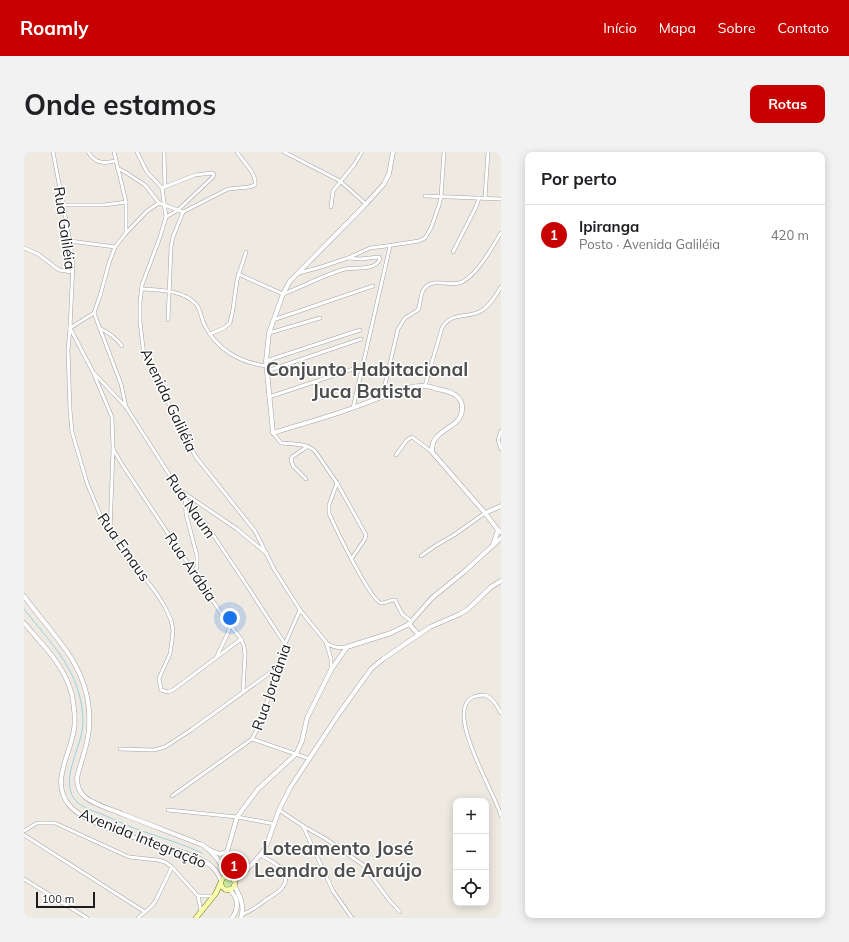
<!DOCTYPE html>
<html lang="pt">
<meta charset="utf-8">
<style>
body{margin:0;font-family:Mulish,sans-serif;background:#f2f2f2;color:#202124}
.controls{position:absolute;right:12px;bottom:12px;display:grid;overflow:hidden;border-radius:8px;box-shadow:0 2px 10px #0003}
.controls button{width:36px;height:36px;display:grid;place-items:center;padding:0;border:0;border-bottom:1px solid #e0e0e0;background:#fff;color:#202124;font:20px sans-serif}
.scale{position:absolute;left:12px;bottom:10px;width:59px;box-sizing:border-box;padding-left:4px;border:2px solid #1c1c1c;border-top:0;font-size:11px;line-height:14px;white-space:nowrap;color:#1c1c1c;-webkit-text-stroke:3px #fff;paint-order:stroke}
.you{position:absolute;left:206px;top:466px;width:14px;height:14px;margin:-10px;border:3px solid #fff;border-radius:50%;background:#1a73e8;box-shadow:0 0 0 6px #1a73e833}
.badge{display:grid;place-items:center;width:26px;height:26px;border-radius:50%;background:#c70000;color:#fff;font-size:13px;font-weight:700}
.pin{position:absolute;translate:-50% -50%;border:2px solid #fff;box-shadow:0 1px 4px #0006}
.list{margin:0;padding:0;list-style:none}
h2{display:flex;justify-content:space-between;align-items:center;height:52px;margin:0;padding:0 16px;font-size:17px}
h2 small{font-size:13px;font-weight:400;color:#757577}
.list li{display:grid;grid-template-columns:26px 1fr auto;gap:12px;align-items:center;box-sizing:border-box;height:60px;padding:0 16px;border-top:1px solid #e0e0e0}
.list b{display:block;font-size:15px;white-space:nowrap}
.list p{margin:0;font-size:13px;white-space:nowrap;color:#757577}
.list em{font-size:13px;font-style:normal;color:#757577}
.icon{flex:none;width:22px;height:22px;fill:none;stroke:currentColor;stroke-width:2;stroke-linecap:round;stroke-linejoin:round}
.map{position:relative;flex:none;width:477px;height:766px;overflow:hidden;border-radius:8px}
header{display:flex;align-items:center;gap:24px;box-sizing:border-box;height:56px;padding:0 20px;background:#c70000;color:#fff}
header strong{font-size:19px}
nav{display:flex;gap:22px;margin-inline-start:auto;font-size:14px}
.intro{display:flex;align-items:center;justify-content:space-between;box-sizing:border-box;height:96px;padding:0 24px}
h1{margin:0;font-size:28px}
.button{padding:10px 18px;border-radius:8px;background:#c70000;color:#fff;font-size:14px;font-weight:700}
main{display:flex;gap:24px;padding:0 24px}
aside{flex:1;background:#fff;border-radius:8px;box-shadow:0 2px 10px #0003}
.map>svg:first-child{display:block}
</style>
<header>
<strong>Roamly</strong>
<nav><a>Início</a><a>Mapa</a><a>Sobre</a><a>Contato</a></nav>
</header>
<div class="intro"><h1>Onde estamos</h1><a class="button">Rotas</a></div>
<main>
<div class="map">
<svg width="477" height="766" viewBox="0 0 477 766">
<rect width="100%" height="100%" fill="#eee9e1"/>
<circle fill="#c7eba3" cx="204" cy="730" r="5.5"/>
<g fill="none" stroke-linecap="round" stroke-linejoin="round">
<path stroke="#9ed0de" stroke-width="1" d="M 0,457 C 29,494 58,520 59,570 C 59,595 32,631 54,651 C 61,657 73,660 82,664 C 94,669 106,675 118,679 C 138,686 159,692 178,701"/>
<defs>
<g id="minor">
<path d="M 29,0 L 46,89 L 49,111 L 46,176 L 44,198 L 46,258 L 48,280 L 63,331 L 80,372 L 133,442 L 141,455 L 147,468 L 149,478 L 148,488 L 146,502 L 135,526 L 137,538 L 144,540 L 149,538 L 217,487"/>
<path d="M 64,0 C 71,11 79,12 91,9"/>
<path d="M 90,0 L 102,50 L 102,81"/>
<path d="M 113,0 L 123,20 L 138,36"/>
<path d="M 140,0 L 141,35"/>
<path d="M 260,0 L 316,29 L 342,52"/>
<path d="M 93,16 L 101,20 L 121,33 L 135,51"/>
<path d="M 138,36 L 142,65 L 136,85 L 118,133 L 116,151 L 116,169 L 119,196 L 159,282 L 172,305 L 231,379 L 250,417 L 276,458 L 302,490 L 307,507 L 307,518"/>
<path d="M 138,36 L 171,23 L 188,21 L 190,22 L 189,25 L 154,58 L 142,65"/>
<path d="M 401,44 L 477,47"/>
<path d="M 461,46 L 464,0"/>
<path d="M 39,53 L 80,53 L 102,50"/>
<path d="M 307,55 L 309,39 L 330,13 L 338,0"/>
<path d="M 159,60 L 204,37 L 225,35 L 231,33 C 233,21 219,10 213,0"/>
<path d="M 46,89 L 91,95"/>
<path d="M 0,96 L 14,102 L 35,118 L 48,120"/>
<path d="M 429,100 L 452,55 L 455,46"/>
<path d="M 275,121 L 297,115 L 324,106 L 346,96 L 362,94 L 395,89 L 401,86 L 407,76 L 415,53 L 417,45 L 420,0"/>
<path d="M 214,122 L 259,142 C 280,134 300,123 321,117 C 332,115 351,119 356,107 L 355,105 L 336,107 L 324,106"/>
<path d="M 118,137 C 136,138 159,138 172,152 C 177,158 177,166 180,172 C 192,197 216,211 243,214"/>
<path d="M 70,161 L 97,232 L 102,255"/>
<path d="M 249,168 L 349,134"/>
<path d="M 46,176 L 70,161 L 76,144 L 85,111 L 91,95 L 102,81 L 123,59 L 135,51 L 159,60 L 149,85 L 147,95 L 144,168"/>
<path d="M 46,176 L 69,220 L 88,265 L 89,297 L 86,381"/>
<path d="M 77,177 C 86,181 92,186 98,194"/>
<path d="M 245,181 L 296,166"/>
<path d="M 186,182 L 200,176 L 206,171 L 209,157 L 213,128 L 222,100"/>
<path d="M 242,209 L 336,178"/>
<path d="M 243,219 L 337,187"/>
<path d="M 69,220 L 102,255 L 161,347 L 179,368 L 216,423 L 261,492"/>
<path d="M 401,234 L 418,176 C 428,159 443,167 457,159 C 466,154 471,144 477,135"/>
<path d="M 245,245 L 329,217"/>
<path d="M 358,245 L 374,177 L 381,166 L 394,158 C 397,151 396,142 400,137 C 409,124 427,136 438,130 C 454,122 468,95 477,81"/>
<path d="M 329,256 L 366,94"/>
<path d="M 477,279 L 474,288 L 477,297"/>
<path d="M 249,281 L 257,291 C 269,292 282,291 291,299 L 313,331 L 342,383 L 341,387 L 328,406"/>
<path d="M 89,297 L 99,314 L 197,461 L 217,487 L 220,494 L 221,503 L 219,540"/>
<path d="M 372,303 L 383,288 L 388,285 L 408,300"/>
<path d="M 282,327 L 269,314 L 267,308 L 268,305 L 284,294"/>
<path d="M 313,331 L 305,353 L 305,361 C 311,375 346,448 357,451 C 362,452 366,447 371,448 L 378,462 L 387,469"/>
<path d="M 157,339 L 213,377 L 242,401"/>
<path d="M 161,347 L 162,362 L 173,404 L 173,415 L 170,420"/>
<path d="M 397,404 L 411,394 L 430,383 L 461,361"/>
<path d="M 302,491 C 310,496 315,496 323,495"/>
<path d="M 193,504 L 204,481 L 206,473"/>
<path d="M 477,561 C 473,554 469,546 461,543 C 457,543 452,544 449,545 C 419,558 472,643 477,664"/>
<path d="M 228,587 L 286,607"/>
<path d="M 96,597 L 130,598 L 141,595 L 167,578 L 254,515"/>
<path d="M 148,644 L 228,587 L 236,572 L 261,492 L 276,458"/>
<path d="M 144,658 L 213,665 L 251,672"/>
<path d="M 255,658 L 279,674 L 309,739 L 328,766"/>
<path d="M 279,674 L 302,687 L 339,713 L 365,748 L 376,760"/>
<path d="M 0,679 L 13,671 L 31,671 L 105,705 L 134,708 L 141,710 L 148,715 L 174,744 L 177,759"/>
<path d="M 0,683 L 121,760"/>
<path d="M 0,727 L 63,766"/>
<path d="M 174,744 L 190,744"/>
<path d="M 219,762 C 228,759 235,753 243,747 C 248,744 254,741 258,736 C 271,719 247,709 236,703"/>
<path d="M 114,766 L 128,754 L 132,748 L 148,715"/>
</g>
<g id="tertiary">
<path d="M 369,0 L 365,22 L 360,32 L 342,52 L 274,121 L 266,129 L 259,142 L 245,181 L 242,209 L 249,281 C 277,272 305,265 331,255 C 349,249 378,235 395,234 C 401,233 407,235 413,237 C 425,239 440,243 438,258 C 437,273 419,276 412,286 C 408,290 408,295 408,300 L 461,361 L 474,378 L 477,380"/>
<path d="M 461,361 L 477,354"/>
<path d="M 469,393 L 474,378"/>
<path d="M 0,444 C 27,482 60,508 65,557 C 65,566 66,575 64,584 C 62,598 56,612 53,626 C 53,633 54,638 59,643 C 67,652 87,657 98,662 C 125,672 152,683 179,693 C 188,699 197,710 200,720"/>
<path d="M 0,471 C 19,493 41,514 48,543 C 50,554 52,566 50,577 C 47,602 25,631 46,654 C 63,673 120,689 145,696 C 158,700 171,703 182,710 C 190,715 193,720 197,728"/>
<path d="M 385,472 L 394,482"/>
<path d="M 186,698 L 196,702 L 203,700"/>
<path d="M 202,724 L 201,715 L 203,700 L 213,665 L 234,637 L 272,602 L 278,589 L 283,566 L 307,518 L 318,502 L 323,495 L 367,481 L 385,472 L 408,446 L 441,419 L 477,386"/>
<path d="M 210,729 L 218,723 L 238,701 L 243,692 L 255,658 L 266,636 L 314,563 L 347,517 L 359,507 L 406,475 L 436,462 L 444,457 L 467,435 L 477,429"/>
<path d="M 210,733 C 216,744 221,754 217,766"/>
<path d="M 205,737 C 215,746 215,756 208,766"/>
</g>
<g id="secondary">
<circle cx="204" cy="731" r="7"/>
<path d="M 172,766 L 192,741 L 197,730"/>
</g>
</defs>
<use href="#minor" stroke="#a3a3a3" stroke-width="4"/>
<use href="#tertiary" stroke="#a3a3a3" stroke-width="5"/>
<use href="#secondary" stroke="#697500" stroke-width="5.5"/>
<use href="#minor" stroke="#fff" stroke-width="3"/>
<use href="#tertiary" stroke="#fff" stroke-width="4"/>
<use href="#secondary" stroke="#f8fcb0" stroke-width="4.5"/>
</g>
<g text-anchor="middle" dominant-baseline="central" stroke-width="3" stroke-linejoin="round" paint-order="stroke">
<g font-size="15" fill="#1c1c1c" stroke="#fff">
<text transform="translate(41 76) rotate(82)">Rua Galiléia</text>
<text transform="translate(145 248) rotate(65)">Avenida Galiléia</text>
<text transform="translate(167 354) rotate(55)">Rua Naum</text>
<text transform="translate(100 395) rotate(55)">Rua Emaus</text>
<text transform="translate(167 415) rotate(56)">Rua Arábia</text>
<text transform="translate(247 535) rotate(-71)">Rua Jordânia</text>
<text transform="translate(119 686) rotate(22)">Avenida Integração</text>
</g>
<g font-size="19" font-weight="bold" fill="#4f4f4f" stroke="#fff">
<text x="343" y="217">Conjunto Habitacional<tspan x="343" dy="22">Juca Batista</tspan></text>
<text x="314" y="696">Loteamento José<tspan x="314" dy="22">Leandro de Araújo</tspan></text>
</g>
</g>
</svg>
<div class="controls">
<button>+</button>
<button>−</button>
<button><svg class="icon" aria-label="locate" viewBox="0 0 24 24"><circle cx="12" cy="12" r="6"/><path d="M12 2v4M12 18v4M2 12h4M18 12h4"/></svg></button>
</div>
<div class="scale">100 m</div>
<div class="you"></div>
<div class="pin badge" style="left:210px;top:714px">1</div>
</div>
<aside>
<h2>Por perto<small></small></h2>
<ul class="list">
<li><span class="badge">1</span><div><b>Ipiranga</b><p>Posto · Avenida Galiléia</p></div><em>420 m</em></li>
</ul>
</aside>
</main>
